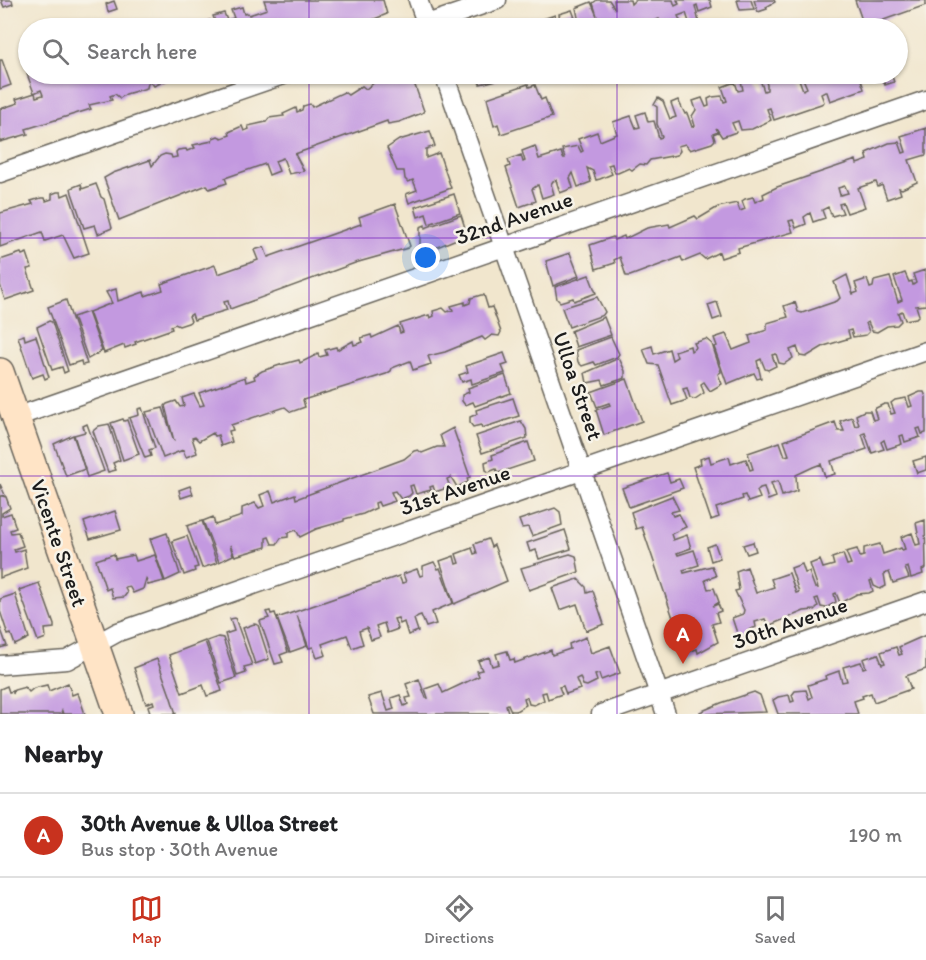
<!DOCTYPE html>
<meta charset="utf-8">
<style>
body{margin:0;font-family:Itim,sans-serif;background:#f6f6f6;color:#202124}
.you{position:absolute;left:426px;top:258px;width:21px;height:21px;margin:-15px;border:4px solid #fff;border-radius:50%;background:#1a73e8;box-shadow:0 0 0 9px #1a73e833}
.badge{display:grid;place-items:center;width:39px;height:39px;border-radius:50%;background:#c8321e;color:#fff;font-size:20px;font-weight:700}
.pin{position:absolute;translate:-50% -50px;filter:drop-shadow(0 2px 3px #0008)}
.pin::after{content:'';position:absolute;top:32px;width:21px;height:18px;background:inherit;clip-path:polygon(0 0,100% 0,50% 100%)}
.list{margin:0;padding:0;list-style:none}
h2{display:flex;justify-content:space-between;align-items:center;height:78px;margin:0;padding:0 24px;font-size:26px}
h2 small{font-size:20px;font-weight:400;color:#757577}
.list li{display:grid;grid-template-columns:39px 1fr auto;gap:18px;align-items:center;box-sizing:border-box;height:84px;padding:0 24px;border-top:2px solid #e0e0e0}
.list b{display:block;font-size:22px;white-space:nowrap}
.list p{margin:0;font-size:20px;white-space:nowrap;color:#757577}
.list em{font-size:20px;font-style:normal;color:#757577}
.icon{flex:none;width:33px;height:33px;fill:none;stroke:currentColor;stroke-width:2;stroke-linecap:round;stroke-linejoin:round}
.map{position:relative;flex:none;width:926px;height:714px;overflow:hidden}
.search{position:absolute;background:#fff;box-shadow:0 2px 4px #0004;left:18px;right:18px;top:18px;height:66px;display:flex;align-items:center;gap:15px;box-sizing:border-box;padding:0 21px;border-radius:33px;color:#757577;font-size:22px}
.sheet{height:162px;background:#fff}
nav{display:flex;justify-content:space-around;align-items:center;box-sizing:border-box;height:84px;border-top:2px solid #e0e0e0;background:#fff;font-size:16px;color:#757577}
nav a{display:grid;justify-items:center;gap:3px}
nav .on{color:#c8321e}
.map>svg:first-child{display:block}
</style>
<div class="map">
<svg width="926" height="714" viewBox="0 0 926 714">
<rect width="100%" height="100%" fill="#f7f3e8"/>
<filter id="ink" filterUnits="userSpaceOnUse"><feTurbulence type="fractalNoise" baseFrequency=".0167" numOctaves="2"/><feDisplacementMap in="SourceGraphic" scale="12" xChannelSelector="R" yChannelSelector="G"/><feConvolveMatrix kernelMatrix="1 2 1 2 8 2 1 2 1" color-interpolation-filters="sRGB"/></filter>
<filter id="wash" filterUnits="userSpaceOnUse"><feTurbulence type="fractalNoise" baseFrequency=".008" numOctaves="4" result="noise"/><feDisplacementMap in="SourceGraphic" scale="24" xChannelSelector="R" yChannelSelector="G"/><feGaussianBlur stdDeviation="1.35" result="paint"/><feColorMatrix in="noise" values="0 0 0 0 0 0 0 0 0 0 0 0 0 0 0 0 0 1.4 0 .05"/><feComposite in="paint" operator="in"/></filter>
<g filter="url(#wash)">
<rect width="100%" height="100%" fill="#f1e6cd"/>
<g id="blocks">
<g fill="#c399e0" fill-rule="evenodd">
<path d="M 1,0 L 12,0 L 13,4 L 4,7 Z"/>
<path d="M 264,0 L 383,0 L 387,14 L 352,28 L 187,28 L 210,20 L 212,25 L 216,24 L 213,16 L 224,13 L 227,20 L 234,18 L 231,10 L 242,7 L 244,14 L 248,13 L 249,15 L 267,9 Z"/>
<path d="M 597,0 L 609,0 L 615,9 L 614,0 L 630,0 L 631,4 L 635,0 L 673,0 L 675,6 L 679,4 L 677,0 L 710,0 L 712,7 L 699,12 L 697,5 L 695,6 L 699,22 L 690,25 L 686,13 L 678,16 L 682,25 L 672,28 L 670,25 L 661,24 L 659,19 L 634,28 L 561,28 L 559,14 L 572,10 L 577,23 L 579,22 L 576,8 L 591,2 L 597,16 L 593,3 Z"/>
<path d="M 737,0 L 751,0 L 754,9 L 740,10 Z"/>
<path d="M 754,0 L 774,0 L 775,2 L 766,7 L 767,9 L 758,12 Z"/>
<path d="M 855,0 L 926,0 L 926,5 L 875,23 L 875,25 L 869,27 L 864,26 Z"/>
<path d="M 114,1 L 117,9 L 108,12 L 106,4 Z"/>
<path d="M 555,15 L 559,28 L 525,28 L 527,24 Z"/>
<path d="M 0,60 L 2,60 L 11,85 L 0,89 Z"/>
<path d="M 27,74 L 165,74 L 167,80 L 154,86 L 151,82 L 148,83 L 147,88 L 126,94 L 120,98 L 115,94 L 110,96 L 112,100 L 89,105 L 91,109 L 26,129 L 28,134 L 0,142 L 0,109 L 18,103 L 16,99 L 35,93 L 36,97 L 43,95 L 41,90 L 34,93 Z"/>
<path d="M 168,74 L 183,74 L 184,76 L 172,80 Z"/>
<path d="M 397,74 L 407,74 L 410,81 L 413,80 L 424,111 L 422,113 L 399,122 L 388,124 L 387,121 L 295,154 L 304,171 L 289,174 L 283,158 L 275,161 L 279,171 L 269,175 L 265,164 L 225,178 L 227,183 L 209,189 L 207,185 L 119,220 L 104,178 L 113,173 L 150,160 L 152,166 L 160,156 L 165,154 L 171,155 L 172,158 L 177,157 L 176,152 L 178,150 L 186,149 L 187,151 L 195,148 L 193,145 L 212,141 L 213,138 L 218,136 L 222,138 L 230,135 L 229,132 L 242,126 L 244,131 L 249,129 L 248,126 L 266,122 L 269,118 L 284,116 L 283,114 L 296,108 L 297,112 L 302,110 L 303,106 L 310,104 L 312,107 L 344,92 L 348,95 L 362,86 L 366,89 L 376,81 L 386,78 L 387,80 Z"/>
<path d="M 476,74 L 502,74 L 497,80 L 480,84 Z"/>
<path d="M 746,74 L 758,74 L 764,91 L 767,90 L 767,85 L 764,74 L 797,74 L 803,90 L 807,88 L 801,74 L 835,74 L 837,78 L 840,77 L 839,74 L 859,74 L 864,89 L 830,101 L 827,92 L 825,92 L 821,94 L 824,102 L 821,104 L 774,120 L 770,108 L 767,109 L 771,120 L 752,129 L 741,130 L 738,121 L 732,123 L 736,132 L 722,137 L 716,128 L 718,132 L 713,134 L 715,140 L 712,143 L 690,150 L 685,144 L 678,146 L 680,151 L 677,155 L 650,160 L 646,165 L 640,164 L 632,170 L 629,168 L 618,173 L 615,173 L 612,164 L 608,165 L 612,174 L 600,179 L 596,180 L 593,171 L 587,168 L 591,182 L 578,187 L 573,173 L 570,178 L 573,188 L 560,193 L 556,180 L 553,181 L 551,184 L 554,194 L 542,198 L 538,185 L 532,189 L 536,201 L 519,207 L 506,168 L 510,166 L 508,160 L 521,155 L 523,162 L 525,161 L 522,151 L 535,146 L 539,159 L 561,152 L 563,158 L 565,158 L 562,149 L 578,146 L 581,152 L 583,151 L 578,139 L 597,132 L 600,141 L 617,134 L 613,122 L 631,116 L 636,128 L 640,127 L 636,115 L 645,112 L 648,122 L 654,121 L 659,138 L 662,137 L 657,124 L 657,107 L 654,105 L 658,98 L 663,101 L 670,119 L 676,117 L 671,103 L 678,100 L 685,114 L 687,113 L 692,127 L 695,126 L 692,116 L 696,110 L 693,101 L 702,98 L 706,107 L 709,106 L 708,99 L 712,97 L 722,96 L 724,102 L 727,101 L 722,87 L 735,82 L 738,91 L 743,90 L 740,76 Z"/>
<path d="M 880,74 L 891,74 L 894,82 L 885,85 Z"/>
<path d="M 528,84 L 529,87 L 535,85 L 541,100 L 545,98 L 552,117 L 501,134 L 498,124 L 494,126 L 487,98 Z"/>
<path d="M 926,128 L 926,155 L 909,160 L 917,182 L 902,189 L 899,188 L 901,194 L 887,199 L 882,185 L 878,187 L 876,182 L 858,188 L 865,207 L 847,213 L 843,203 L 839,204 L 843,213 L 832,216 L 828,207 L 822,210 L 825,218 L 813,222 L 810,213 L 804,217 L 806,224 L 796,228 L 793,220 L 789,221 L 793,232 L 738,248 L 739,252 L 721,258 L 719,252 L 705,259 L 700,255 L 683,262 L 681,257 L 630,276 L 626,276 L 620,257 L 614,260 L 615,263 L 596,269 L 590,245 L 613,237 L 614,240 L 624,236 L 625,239 L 647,228 L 669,224 L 670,227 L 695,216 L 698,219 L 718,207 L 737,203 L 740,211 L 745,209 L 742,201 L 745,199 L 753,197 L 755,202 L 764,198 L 763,194 L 777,187 L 856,160 L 857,164 L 868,160 L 866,153 L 889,143 L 899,142 L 903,153 L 906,152 L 901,136 ZM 845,186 L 848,193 L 840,195 L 838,188 Z"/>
<path d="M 430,131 L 435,146 L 426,149 L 426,158 L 439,153 L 451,188 L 409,203 L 406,194 L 417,190 L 413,180 L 408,182 L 405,179 L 404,171 L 397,171 L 387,148 L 399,140 Z"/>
<path d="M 81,184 L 82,189 L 96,184 L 101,197 L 104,199 L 112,228 L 98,234 L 95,225 L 84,228 L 72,193 L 71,188 Z"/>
<path d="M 57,192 L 61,192 L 62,196 L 69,193 L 89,253 L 74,258 L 63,235 L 45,241 L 42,232 L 0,247 L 0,213 L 33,204 L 31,201 L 41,198 L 45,198 L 46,201 L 52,199 L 52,194 Z"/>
<path d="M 454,194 L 460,213 L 429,224 L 426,214 L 418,217 L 415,207 Z"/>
<path d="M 395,204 L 410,246 L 408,248 L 355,263 L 230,309 L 228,301 L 224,302 L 227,310 L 194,320 L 192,314 L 189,316 L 191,321 L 188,323 L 179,326 L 175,324 L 171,326 L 172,329 L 135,342 L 136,344 L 125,348 L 124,345 L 104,353 L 89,312 L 112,303 L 106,292 L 116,289 L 118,301 L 144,292 L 145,296 L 163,290 L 161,284 L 215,265 L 218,274 L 258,260 L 254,250 L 264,247 L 268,257 L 361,224 L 359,217 Z"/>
<path d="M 461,215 L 466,231 L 458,234 L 459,238 L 435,248 L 431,246 L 426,249 L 420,245 L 420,227 L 425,225 L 425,228 Z"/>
<path d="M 21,253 L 22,255 L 27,253 L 32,268 L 27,269 L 34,290 L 5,300 L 0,285 L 0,260 Z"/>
<path d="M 570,253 L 579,276 L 553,286 L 546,261 Z"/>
<path d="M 925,270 L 926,305 L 916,306 L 919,315 L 916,318 L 905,320 L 902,311 L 898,313 L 901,321 L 897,325 L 887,326 L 877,332 L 872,331 L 868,322 L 866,323 L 869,332 L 866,335 L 853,337 L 851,330 L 848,331 L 850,338 L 824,346 L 806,357 L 800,356 L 797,347 L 790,350 L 793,358 L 784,364 L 779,363 L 776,354 L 772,355 L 776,366 L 768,370 L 765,369 L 761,359 L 757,361 L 761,378 L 757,379 L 754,373 L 727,384 L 714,347 L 717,346 L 714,338 L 726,334 L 733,350 L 751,343 L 749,336 L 767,330 L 767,323 L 788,317 L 784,306 L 795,302 L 798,312 L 802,313 L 837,301 L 840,298 L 834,282 L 847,275 L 853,294 L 858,292 L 855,283 L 867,279 L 870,288 L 873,287 L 874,281 L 890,277 L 898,302 L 902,300 L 894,277 L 905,273 L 909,282 L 912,281 L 913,285 L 916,283 L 913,274 Z"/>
<path d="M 589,275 L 596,293 L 574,301 L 573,298 L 560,302 L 557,299 L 555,287 Z"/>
<path d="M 481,295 L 484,295 L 488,308 L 492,307 L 501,332 L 499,336 L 492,335 L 485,340 L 482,337 L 445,352 L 428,356 L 431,364 L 413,370 L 410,361 L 392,368 L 391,371 L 386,374 L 303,400 L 305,407 L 291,412 L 285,407 L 231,425 L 233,430 L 229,431 L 232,442 L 221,446 L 218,435 L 215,436 L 213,433 L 199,441 L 195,437 L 192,438 L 197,453 L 186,457 L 183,450 L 163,458 L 146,412 L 163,408 L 174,441 L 165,406 L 167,404 L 176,401 L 180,407 L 184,406 L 182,398 L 194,394 L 200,406 L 204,405 L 199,393 L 245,377 L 246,382 L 255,379 L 254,376 L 262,371 L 280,365 L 299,360 L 300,363 L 318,354 L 319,357 L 327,355 L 325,350 L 336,347 L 337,350 L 353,341 L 354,345 L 363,342 L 361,338 L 371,335 L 372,338 L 398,326 L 400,333 L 403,332 L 400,324 L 429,315 L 430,318 L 434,316 L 433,311 L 443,308 L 447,312 L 453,310 L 451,306 L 465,302 L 465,305 L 470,303 L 471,298 Z"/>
<path d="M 597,297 L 605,312 L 603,315 L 569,327 L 562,308 Z"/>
<path d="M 66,300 L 87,364 L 82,365 L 81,361 L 69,365 L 48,307 Z"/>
<path d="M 717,302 L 722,317 L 713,320 L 708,305 Z"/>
<path d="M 88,312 L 102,351 L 88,359 L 73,317 Z"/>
<path d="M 604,317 L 611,335 L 576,347 L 571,331 Z"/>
<path d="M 49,321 L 52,322 L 68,371 L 64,373 L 62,367 L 52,370 L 37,327 Z"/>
<path d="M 24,335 L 25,340 L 36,336 L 49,377 L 45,379 L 43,374 L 32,378 L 18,337 Z"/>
<path d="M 611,337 L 619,354 L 617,357 L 596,365 L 594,362 L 582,366 L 578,362 L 576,350 Z"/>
<path d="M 706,339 L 712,344 L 721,372 L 718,374 L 722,384 L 710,391 L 704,382 L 701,384 L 704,393 L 695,399 L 690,398 L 687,388 L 683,389 L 687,400 L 672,405 L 658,365 L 649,364 L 643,349 L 652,346 L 654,354 L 669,349 L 672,360 L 677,357 L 675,351 L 690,346 L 691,351 L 696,347 L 694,343 Z"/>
<path d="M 504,353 L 508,364 L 502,366 L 505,373 L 472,384 L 471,379 L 462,382 L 459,375 L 468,372 L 466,366 Z"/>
<path d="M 619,358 L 625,371 L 625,378 L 604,385 L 602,380 L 587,383 L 585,373 Z"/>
<path d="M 505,375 L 511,393 L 475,406 L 473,402 L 465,405 L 462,401 L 462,395 L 469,392 L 468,388 Z"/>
<path d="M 627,379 L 642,421 L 604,435 L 596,410 L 610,405 L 609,403 L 597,407 L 591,392 Z"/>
<path d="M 920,392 L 924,392 L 926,397 L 926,433 L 922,434 L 920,428 L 917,429 L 920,437 L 905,442 L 903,435 L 900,436 L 902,444 L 887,449 L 884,440 L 881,442 L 884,449 L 872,453 L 865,433 L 862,434 L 867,449 L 831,461 L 835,474 L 825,477 L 821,464 L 813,467 L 796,475 L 797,491 L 782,496 L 778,481 L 771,483 L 776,497 L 768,500 L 764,487 L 760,488 L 757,491 L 760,498 L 748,502 L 745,495 L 742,496 L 743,499 L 716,508 L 719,517 L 711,520 L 693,467 L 701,464 L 700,459 L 709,456 L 711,463 L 729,457 L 731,464 L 746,459 L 750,470 L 753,469 L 748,453 L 780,442 L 785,456 L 789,455 L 784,441 L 835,422 L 838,431 L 844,431 L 840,421 L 852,417 L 855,426 L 859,425 L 856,415 L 864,411 L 870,411 L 873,420 L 877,419 L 874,409 L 884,404 L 888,404 L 891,414 L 895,413 L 891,403 L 895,400 L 906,398 L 909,407 L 912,406 L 909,397 Z"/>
<path d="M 513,398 L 519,416 L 482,428 L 481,425 L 473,427 L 470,423 L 470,417 L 477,414 L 476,410 Z"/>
<path d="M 142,408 L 155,448 L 149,450 L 151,456 L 145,458 L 129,418 L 139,415 L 138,409 Z"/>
<path d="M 123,419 L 124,421 L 127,420 L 139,454 L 123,460 L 111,423 Z"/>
<path d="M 521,421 L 526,429 L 527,438 L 482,453 L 476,436 Z"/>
<path d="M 87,424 L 104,471 L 87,477 L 74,435 L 85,432 L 83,426 Z"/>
<path d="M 109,424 L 120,460 L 113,463 L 116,470 L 108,472 L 93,431 L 99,426 Z"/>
<path d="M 453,428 L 470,477 L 467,478 L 468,482 L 457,487 L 451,477 L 447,479 L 450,487 L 435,492 L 433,486 L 430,487 L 431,490 L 416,494 L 413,485 L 410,486 L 412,493 L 409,496 L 401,499 L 395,491 L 391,492 L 395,501 L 380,506 L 378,502 L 375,503 L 376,508 L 363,514 L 344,519 L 344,521 L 316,529 L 300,537 L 296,530 L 288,533 L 288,537 L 281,538 L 277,544 L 272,544 L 269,537 L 266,538 L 266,547 L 235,556 L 230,545 L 233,555 L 219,562 L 203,521 L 213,517 L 215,525 L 242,516 L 242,508 L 255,503 L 259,508 L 264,506 L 260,495 L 270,491 L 274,502 L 295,494 L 296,499 L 404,459 L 414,451 L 418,450 L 422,453 L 437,447 L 444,447 L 440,435 Z"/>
<path d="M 73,435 L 85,469 L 66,476 L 54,444 Z"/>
<path d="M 528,442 L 534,461 L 498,473 L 496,469 L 489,472 L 486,470 L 485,462 L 493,459 L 492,455 Z"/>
<path d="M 926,457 L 926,470 L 917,473 L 913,461 Z"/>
<path d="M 667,473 L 670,482 L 679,479 L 683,488 L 629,507 L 622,488 Z"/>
<path d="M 0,484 L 5,495 L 2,496 L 6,497 L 10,508 L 2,513 L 2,516 L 11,513 L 16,528 L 10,530 L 11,533 L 18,532 L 23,546 L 14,549 L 15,552 L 24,549 L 27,568 L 0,578 Z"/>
<path d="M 190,486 L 193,494 L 181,498 L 179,490 Z"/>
<path d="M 672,496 L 679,510 L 671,512 L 673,516 L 679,514 L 686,527 L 671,534 L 673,540 L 687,535 L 691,548 L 677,553 L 678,555 L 694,550 L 699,565 L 683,570 L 684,573 L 712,566 L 716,576 L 705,580 L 708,589 L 714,588 L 719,602 L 713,606 L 718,604 L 721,611 L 716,613 L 719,622 L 712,624 L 718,642 L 698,653 L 697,649 L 685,653 L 642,527 L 636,529 L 631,512 Z"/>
<path d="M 555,508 L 560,512 L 562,525 L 532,536 L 528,527 L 522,528 L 519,520 Z"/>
<path d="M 115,511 L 121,530 L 90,539 L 84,522 Z"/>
<path d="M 925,520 L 926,568 L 922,570 L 923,574 L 911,578 L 908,567 L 905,568 L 909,578 L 893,583 L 889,572 L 884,574 L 886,586 L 880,589 L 874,586 L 872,580 L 870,581 L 873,591 L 869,593 L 857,594 L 840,603 L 836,593 L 834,594 L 836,602 L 826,608 L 821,607 L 818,598 L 815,599 L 818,606 L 814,610 L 804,611 L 768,626 L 765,619 L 755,622 L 756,627 L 749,630 L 750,635 L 739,639 L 732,618 L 743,614 L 744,610 L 735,591 L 739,590 L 736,571 L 747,567 L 756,593 L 774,587 L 771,579 L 789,573 L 796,593 L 799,592 L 791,568 L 802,564 L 805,573 L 809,572 L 815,588 L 818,588 L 810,564 L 820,560 L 823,568 L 834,565 L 832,558 L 843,554 L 847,565 L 851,564 L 846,552 L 857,549 L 860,557 L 864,556 L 864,548 L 880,544 L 883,554 L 901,548 L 902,550 L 905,549 L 901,537 L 912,533 L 916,545 L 920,544 L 916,523 Z"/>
<path d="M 202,521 L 217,563 L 202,568 L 187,526 Z"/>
<path d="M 565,530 L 571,549 L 539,559 L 536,550 L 530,552 L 527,543 Z"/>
<path d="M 167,533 L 180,574 L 165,581 L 150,539 Z"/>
<path d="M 187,536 L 198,567 L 194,568 L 195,571 L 184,575 L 172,541 Z"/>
<path d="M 488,539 L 491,547 L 494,545 L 507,581 L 454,604 L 440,561 L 454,556 L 456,564 L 459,563 L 456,554 L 472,548 L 474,554 L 477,553 L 474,544 Z"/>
<path d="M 753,542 L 756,551 L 747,554 L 743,545 Z"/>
<path d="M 715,544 L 720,558 L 711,561 L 707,547 Z"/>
<path d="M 114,554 L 115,559 L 134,555 L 136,561 L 155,555 L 164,581 L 148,585 L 146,579 L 143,589 L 133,593 L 129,586 L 125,587 L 127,593 L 124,597 L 113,598 L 110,588 L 106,590 L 96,560 Z"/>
<path d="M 570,554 L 576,556 L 579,572 L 529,590 L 521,568 Z"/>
<path d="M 434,562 L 438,569 L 440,568 L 453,603 L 432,612 L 436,624 L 426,627 L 421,615 L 418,616 L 414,619 L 418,631 L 408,635 L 404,622 L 400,624 L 398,618 L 394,619 L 398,629 L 387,633 L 384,623 L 376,626 L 380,637 L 371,640 L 367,628 L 359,631 L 363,644 L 352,648 L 347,635 L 322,644 L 326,655 L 317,658 L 313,647 L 309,648 L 297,615 L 307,646 L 290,652 L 277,618 L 399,576 L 402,583 L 406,582 L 403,574 L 417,569 L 420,576 L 423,575 L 423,566 Z"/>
<path d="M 578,579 L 586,587 L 587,593 L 593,591 L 604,624 L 586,631 L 577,604 L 560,610 L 552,588 Z"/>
<path d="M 39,583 L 54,625 L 54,628 L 45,629 L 46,638 L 38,641 L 19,590 Z"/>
<path d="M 15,594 L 29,638 L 15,645 L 11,634 L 8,635 L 0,611 L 0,599 Z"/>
<path d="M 270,611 L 271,614 L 275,613 L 288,652 L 280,655 L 283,662 L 275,664 L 260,621 L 269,618 L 266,612 Z"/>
<path d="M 235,618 L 252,665 L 244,667 L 246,673 L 237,676 L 225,634 L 234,631 L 230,619 Z"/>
<path d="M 254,624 L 258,625 L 269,659 L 255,664 L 243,628 Z"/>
<path d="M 0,627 L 7,646 L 0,648 Z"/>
<path d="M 926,635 L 926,669 L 906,676 L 911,689 L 874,702 L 871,693 L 862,696 L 863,698 L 854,701 L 858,714 L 778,714 L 773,700 L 778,697 L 789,695 L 791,702 L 794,701 L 792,695 L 795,691 L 806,690 L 809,699 L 812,697 L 808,685 L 826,679 L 825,676 L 839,671 L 842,682 L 847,681 L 843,667 L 861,662 L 863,668 L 866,667 L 863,659 L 878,654 L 882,664 L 885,663 L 881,652 L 896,647 L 899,655 L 902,654 L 899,647 Z"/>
<path d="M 218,637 L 223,638 L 236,678 L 221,683 L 207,641 Z"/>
<path d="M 586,637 L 591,653 L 610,646 L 620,673 L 601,680 L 599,674 L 595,675 L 597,681 L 587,686 L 583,685 L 580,677 L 576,679 L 580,689 L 566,694 L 563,686 L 559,687 L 562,694 L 548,699 L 546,692 L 542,693 L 544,700 L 534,705 L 529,704 L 527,697 L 524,698 L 526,705 L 516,711 L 511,711 L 508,704 L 506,705 L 508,712 L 506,714 L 374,714 L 368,697 L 382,693 L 388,711 L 394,709 L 391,698 L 400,695 L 404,706 L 408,704 L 406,698 L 411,697 L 406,684 L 419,679 L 426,698 L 428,698 L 425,689 L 439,684 L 443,693 L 479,676 L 477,671 L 482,670 L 478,661 L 489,657 L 492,666 L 499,664 L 496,654 L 507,651 L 510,660 L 514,659 L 515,663 L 551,650 L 552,655 L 570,649 L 569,644 Z"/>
<path d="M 205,641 L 222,691 L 207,696 L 203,685 L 182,693 L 169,655 Z"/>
<path d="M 157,659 L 171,698 L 176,714 L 146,714 L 150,712 L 148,706 L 154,704 L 153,701 L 146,704 L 134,668 Z"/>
<path d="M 68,683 L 72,695 L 77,693 L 79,696 L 85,714 L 63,714 L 62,711 L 61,714 L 0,714 L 0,689 L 7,686 L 9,692 L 13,691 L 13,694 L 14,690 L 25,687 L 29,692 L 34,688 L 47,685 L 49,691 Z"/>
<path d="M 754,692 L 760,695 L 766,712 L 701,714 L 700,712 L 721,703 Z"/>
</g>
</g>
</g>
<g filter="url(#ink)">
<use href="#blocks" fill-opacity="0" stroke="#67635a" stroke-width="1.5"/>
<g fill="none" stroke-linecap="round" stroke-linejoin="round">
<defs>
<g id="street">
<path d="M 418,0 L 428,28"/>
<path d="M 415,28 L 497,0"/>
<path d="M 444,74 L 666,714"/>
<path d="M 0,173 L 286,74"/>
<path d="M 16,417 L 926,100"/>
<path d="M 0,665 L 67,660 L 118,632 L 926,351"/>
<path d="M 601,714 L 926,601"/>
</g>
<path id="secondary" d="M 0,372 L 119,714"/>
</defs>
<use href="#street" stroke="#67635a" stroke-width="21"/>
<use href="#secondary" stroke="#67635a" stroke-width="30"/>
<use href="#street" stroke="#fff" stroke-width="18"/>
<use href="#secondary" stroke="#ffe4c6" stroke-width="27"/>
</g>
</g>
<path fill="none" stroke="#7b2cbf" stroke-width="1.5" stroke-opacity="0.55" d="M 309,0 L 309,28M 617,0 L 617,28M 309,74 L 309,714M 617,74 L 617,714M 0,238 L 926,238M 0,476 L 926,476"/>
<g text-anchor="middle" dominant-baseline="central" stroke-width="5" stroke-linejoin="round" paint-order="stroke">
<g font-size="22" fill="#1c1c1c" stroke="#f7f3e8">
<text transform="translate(514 218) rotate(-19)">32nd Avenue</text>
<text transform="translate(578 386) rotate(71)">Ulloa Street</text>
<text transform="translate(455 490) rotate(-19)">31st Avenue</text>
<text transform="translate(59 543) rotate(71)">Vicente Street</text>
<text transform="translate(790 623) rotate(-19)">30th Avenue</text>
</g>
</g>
</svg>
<div class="you"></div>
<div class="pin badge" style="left:683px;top:664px">A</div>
<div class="search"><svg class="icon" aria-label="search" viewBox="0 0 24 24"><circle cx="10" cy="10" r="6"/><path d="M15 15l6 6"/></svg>Search here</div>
</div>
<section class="sheet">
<h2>Nearby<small></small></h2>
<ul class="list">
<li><span class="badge">A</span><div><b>30th Avenue &amp; Ulloa Street</b><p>Bus stop · 30th Avenue</p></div><em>190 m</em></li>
</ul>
</section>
<nav>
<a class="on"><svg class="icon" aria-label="map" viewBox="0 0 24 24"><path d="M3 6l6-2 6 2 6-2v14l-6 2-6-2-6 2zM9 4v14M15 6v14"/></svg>Map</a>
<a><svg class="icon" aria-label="directions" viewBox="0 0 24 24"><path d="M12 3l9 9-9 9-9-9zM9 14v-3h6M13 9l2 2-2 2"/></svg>Directions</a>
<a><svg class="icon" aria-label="saved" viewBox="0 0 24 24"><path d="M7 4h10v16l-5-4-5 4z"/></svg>Saved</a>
</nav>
